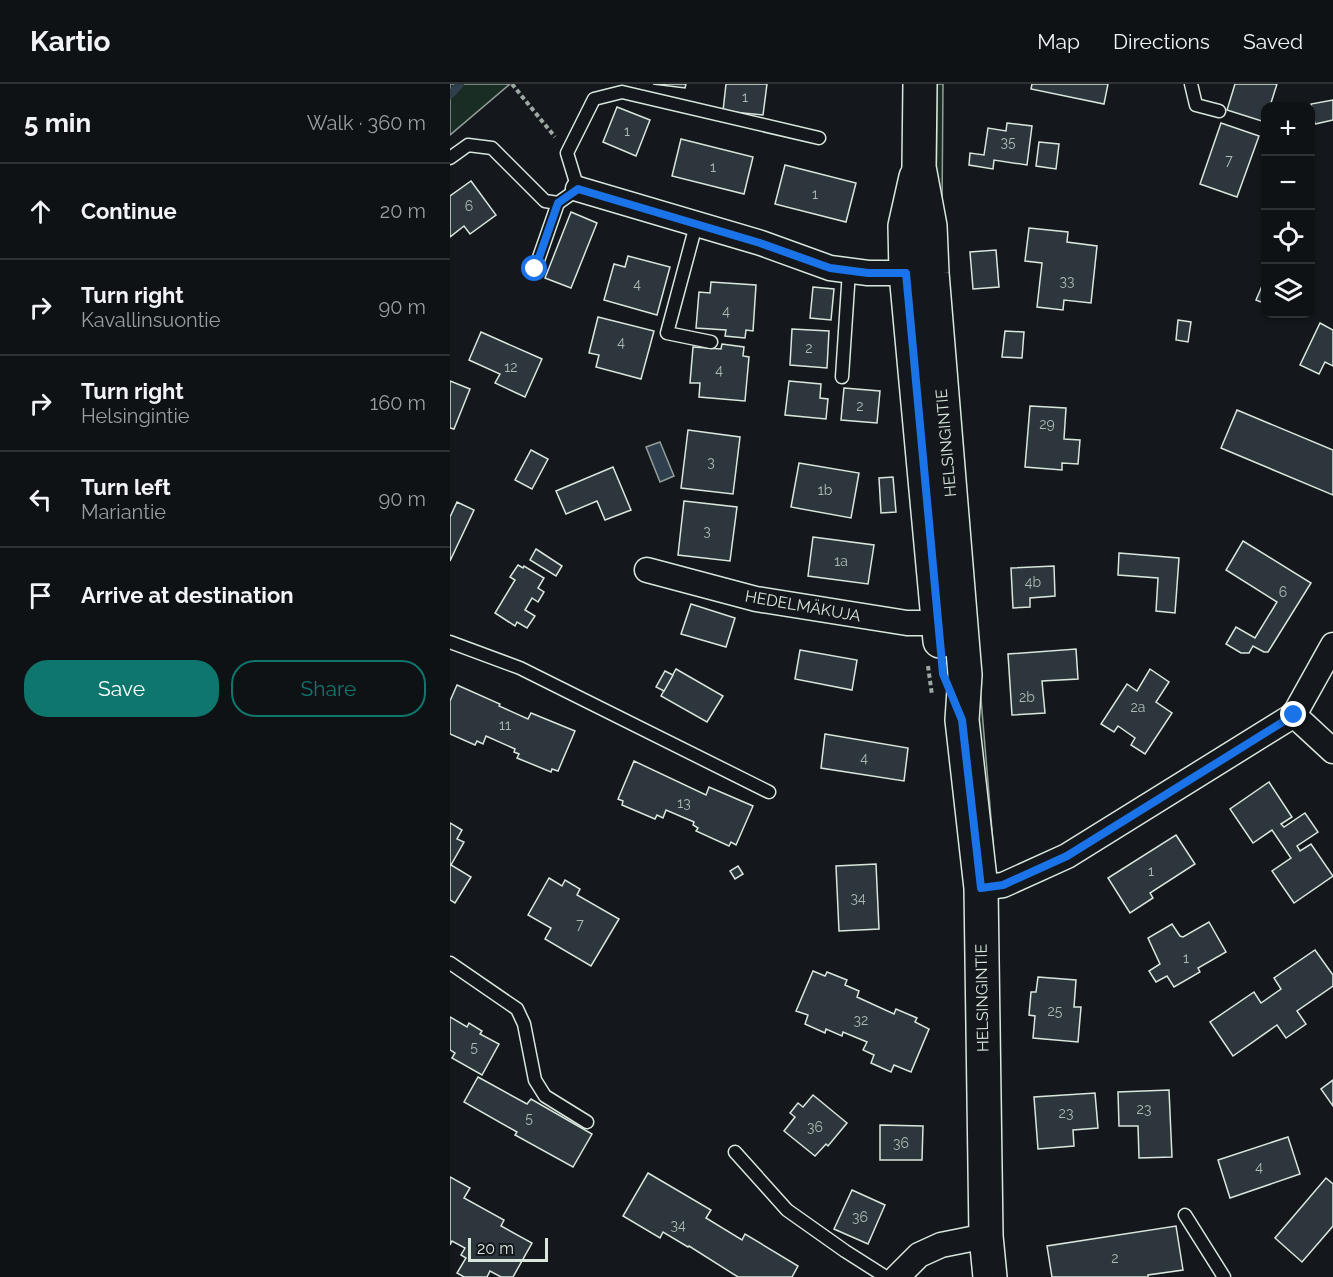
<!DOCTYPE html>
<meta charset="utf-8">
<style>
body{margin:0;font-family:Raleway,sans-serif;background:#181b1e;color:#f1f3f6}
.controls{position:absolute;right:18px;top:18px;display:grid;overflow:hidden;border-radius:12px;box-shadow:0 2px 4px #0004}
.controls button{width:54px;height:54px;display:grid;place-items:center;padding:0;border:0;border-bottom:2px solid #2f3234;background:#0f1215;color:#f1f3f6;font:30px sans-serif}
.scale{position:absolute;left:18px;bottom:15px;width:80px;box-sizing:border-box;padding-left:6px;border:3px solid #d8e6dc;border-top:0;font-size:16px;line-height:21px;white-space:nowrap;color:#d8e6dc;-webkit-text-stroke:4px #14181c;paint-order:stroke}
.stop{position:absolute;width:18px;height:18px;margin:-14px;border:4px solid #1a73e8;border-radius:50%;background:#fff}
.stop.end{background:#1a73e8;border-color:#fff;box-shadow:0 2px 6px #0008}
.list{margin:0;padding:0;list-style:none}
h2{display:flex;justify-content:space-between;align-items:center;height:78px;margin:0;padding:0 24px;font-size:26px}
h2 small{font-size:20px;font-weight:400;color:#9b9ea0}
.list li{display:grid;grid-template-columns:39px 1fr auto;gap:18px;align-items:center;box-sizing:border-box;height:96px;padding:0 24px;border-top:2px solid #2f3234}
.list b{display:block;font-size:22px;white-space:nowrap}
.list p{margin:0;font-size:20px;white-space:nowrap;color:#9b9ea0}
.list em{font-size:20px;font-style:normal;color:#9b9ea0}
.actions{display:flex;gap:12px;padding:18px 24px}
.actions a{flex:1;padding:14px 0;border:2px solid #0f766e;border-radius:24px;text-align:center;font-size:21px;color:#0f766e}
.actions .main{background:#0f766e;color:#fff}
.icon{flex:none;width:33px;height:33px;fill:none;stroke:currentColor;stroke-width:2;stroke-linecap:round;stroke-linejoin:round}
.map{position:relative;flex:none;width:883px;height:1193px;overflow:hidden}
header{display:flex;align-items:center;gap:36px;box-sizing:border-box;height:84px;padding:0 30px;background:#0f1215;border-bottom:2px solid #2f3234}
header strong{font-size:28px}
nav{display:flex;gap:33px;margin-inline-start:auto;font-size:21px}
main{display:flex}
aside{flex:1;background:#0f1215}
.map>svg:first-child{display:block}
</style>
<header>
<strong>Kartio</strong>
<nav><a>Map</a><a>Directions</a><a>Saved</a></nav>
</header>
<main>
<aside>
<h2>5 min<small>Walk · 360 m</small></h2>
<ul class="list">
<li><svg class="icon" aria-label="ahead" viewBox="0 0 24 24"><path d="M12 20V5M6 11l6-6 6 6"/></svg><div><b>Continue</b></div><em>20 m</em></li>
<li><svg class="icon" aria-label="right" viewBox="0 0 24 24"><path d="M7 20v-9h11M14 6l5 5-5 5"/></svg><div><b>Turn right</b><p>Kavallinsuontie</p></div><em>90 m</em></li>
<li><svg class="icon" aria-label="right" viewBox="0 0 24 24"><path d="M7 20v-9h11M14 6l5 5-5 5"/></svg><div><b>Turn right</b><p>Helsingintie</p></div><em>160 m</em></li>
<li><svg class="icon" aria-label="left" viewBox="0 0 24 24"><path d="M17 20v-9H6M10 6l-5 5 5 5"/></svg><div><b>Turn left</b><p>Mariantie</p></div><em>90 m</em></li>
<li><svg class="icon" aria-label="arrive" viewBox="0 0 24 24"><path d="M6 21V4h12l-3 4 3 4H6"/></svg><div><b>Arrive at destination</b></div></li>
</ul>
<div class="actions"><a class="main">Save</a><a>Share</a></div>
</aside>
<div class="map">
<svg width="883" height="1193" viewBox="0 0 883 1193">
<rect width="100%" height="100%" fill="#14181c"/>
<g fill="#1a2d24" stroke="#939e99" stroke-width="1.5">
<path d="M 0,0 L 60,0 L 0,51 Z"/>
<path d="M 487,0 L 493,0 L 492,128 L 486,128 Z"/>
<path d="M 529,591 L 543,758 L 542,764 L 523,592 Z"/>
</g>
<path fill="#2f3f4d" stroke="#939e99" stroke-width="1.5" d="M 210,358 L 224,392 L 210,398 L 196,363 Z"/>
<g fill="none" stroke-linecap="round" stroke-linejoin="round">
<path stroke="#2f3f4d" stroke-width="8" d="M 0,11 L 10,0"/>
</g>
<g fill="#2c363c" stroke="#d8e6dc" stroke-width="1.5">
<path d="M 203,0 L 236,0 L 235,4 Z"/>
<path d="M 276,0 L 317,0 L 313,31 L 273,27 Z"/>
<path d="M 582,0 L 658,0 L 654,20 L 581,5 Z"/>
<path d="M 785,0 L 827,0 L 820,22 L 816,22 L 815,38 L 777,26 Z"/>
<path d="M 883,16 L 883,36 L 865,40 L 861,20 Z"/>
<path d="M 167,23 L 200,36 L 186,72 L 153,58 Z"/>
<path d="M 557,39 L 582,42 L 577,81 L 544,76 L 543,85 L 519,81 L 520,69 L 534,71 L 538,44 L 556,47 Z"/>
<path d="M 771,39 L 809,52 L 787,113 L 750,100 Z"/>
<path d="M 231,55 L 303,73 L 294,110 L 222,92 Z"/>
<path d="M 589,58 L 609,60 L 606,85 L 586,82 Z"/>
<path d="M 335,81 L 406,99 L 396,138 L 325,120 Z"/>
<path d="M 21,97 L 46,131 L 20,150 L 14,142 L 0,153 L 0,112 Z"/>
<path d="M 121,128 L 147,139 L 121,204 L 95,194 Z"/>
<path d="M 579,144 L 618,148 L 617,158 L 647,162 L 641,219 L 614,216 L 613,226 L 587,223 L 592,179 L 575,177 Z"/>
<path d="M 546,166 L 549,203 L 523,205 L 520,168 Z"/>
<path d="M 178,172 L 220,183 L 207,231 L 154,216 L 164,180 L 175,183 Z"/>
<path d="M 261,198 L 306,201 L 303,247 L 296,246 L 295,254 L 275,252 L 276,246 L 246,244 L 249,208 L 260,209 Z"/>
<path d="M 812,202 L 816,203 L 816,220 L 806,216 Z"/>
<path d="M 363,203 L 384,205 L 381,236 L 360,234 Z"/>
<path d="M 148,233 L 204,247 L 191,295 L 146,283 L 149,271 L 139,269 Z"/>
<path d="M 728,236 L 741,238 L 738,258 L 726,256 Z"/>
<path d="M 870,239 L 883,246 L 883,282 L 875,278 L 869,290 L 850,281 Z"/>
<path d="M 342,245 L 379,247 L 377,284 L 340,281 Z"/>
<path d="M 555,247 L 574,248 L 572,274 L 552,273 Z"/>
<path d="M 31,248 L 92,275 L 75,313 L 45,299 L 50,290 L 19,276 Z"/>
<path d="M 272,260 L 294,263 L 293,272 L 299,273 L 295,317 L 249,313 L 250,299 L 240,299 L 243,263 L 271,265 Z"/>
<path d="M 0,297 L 20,305 L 4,345 L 0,344 Z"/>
<path d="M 339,297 L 371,300 L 370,314 L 378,315 L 376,335 L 335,331 Z"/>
<path d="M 394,304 L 430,307 L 427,339 L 391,336 Z"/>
<path d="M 580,322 L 616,324 L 614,355 L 630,356 L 628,380 L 612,379 L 612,386 L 575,383 Z"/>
<path d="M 787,326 L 883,366 L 883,411 L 771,364 Z"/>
<path d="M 238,346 L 290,353 L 283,410 L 231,404 Z"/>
<path d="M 81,366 L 98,375 L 82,405 L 65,396 Z"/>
<path d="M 349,379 L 409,389 L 401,434 L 341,423 Z"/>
<path d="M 163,383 L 181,426 L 155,436 L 147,417 L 116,430 L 106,407 Z"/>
<path d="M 443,393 L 446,428 L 431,429 L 429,394 Z"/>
<path d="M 234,417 L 287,423 L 280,477 L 228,471 Z"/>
<path d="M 7,418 L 24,426 L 0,477 L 0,433 Z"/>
<path d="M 363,453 L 424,461 L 418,500 L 358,492 Z"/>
<path d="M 793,457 L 861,499 L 818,568 L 814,568 L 803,562 L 799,569 L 791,569 L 776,560 L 786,543 L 805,554 L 827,518 L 776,486 Z"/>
<path d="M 86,465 L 112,482 L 106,492 L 80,476 Z"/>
<path d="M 669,469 L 729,474 L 725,529 L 706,527 L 708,494 L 668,491 Z"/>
<path d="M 68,481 L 73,484 L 74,482 L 94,494 L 88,504 L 94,508 L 88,518 L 82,514 L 75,526 L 85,532 L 77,544 L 67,538 L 65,542 L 45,529 L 65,496 L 60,493 Z"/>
<path d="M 604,482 L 605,512 L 580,514 L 580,523 L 563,524 L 561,484 Z"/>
<path d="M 241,520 L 285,534 L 276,563 L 231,550 Z"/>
<path d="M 626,565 L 628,595 L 592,597 L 595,629 L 562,631 L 558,570 Z"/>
<path d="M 350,566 L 407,576 L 402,606 L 345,595 Z"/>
<path d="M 226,585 L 273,612 L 257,638 L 211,612 Z"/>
<path d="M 700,585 L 719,598 L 706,618 L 722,629 L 695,670 L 681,661 L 685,654 L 668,642 L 664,648 L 651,640 L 677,600 L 687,607 Z"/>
<path d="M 215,587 L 223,591 L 214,607 L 206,603 Z"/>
<path d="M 7,601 L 50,620 L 49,622 L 78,635 L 81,629 L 125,647 L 108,687 L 102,685 L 101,688 L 67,674 L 69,670 L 64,668 L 65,665 L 36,652 L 33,660 L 27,657 L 25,661 L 0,650 L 0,617 Z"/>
<path d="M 375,650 L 458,664 L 454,697 L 371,684 Z"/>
<path d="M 184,677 L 256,711 L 259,703 L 303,722 L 286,761 L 281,758 L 279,762 L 246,747 L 248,744 L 243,741 L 244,738 L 216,726 L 213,734 L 207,731 L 205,735 L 172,721 L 173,717 L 168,715 Z"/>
<path d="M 819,698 L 842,733 L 831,740 L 834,743 L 855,729 L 868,748 L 847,762 L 850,767 L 861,760 L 883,792 L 844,819 L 822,787 L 841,774 L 822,746 L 803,759 L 780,725 Z"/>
<path d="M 0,739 L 12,746 L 7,755 L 14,758 L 1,781 L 21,793 L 5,819 L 0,816 Z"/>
<path d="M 726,751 L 745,780 L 700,809 L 703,814 L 680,829 L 658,794 Z"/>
<path d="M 426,780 L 429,845 L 389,847 L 386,782 Z"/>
<path d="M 288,782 L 293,790 L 285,795 L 280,787 Z"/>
<path d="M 99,794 L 112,802 L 115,796 L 130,805 L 127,811 L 169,835 L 141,882 L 95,855 L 101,844 L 78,831 Z"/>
<path d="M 759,838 L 776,868 L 748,884 L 750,888 L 724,903 L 717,892 L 706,898 L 699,887 L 710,880 L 698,854 L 722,840 L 730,852 L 733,853 Z"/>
<path d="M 865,866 L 883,891 L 883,902 L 847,927 L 856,940 L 836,954 L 827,941 L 783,972 L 760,938 L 804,908 L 811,919 L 831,905 L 824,894 Z"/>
<path d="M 363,887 L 375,892 L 377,888 L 397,896 L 395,901 L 409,907 L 407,913 L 444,930 L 446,925 L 467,934 L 465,938 L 479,945 L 461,988 L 444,981 L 441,988 L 421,979 L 424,971 L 413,966 L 417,958 L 393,948 L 392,952 L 376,945 L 375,949 L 355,940 L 358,931 L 346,927 Z"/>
<path d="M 588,893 L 626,896 L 624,923 L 631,923 L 628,958 L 583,954 L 585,932 L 579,931 L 581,908 L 586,908 Z"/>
<path d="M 0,933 L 17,943 L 19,939 L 32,947 L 30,950 L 49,960 L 32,991 L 2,974 L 5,969 L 0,966 Z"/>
<path d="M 28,993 L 77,1020 L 81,1015 L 142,1050 L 123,1083 L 65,1051 L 67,1048 L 14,1018 Z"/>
<path d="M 883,996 L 883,1022 L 871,1005 Z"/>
<path d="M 719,1006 L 722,1073 L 689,1074 L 688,1042 L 669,1042 L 668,1008 Z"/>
<path d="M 645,1009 L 648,1044 L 623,1046 L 624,1062 L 588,1065 L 584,1013 Z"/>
<path d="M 363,1011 L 397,1039 L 378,1062 L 376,1060 L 365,1072 L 334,1047 L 345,1033 L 340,1029 L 348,1019 L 353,1023 Z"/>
<path d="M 430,1041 L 473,1042 L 472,1076 L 430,1076 Z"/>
<path d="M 838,1053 L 850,1090 L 780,1114 L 768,1076 Z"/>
<path d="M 198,1089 L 261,1126 L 256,1134 L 292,1156 L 295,1150 L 348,1182 L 342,1193 L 288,1193 L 239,1162 L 238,1163 L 213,1148 L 210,1154 L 173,1132 Z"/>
<path d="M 0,1093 L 20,1104 L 14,1114 L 54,1136 L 51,1142 L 82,1159 L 63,1193 L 51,1193 L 40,1187 L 37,1193 L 14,1193 L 7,1189 L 16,1174 L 11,1171 L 15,1164 L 2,1157 L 0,1161 Z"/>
<path d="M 876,1094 L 883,1100 L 883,1142 L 852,1178 L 825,1154 Z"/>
<path d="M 402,1106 L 435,1121 L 418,1160 L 384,1145 Z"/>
<path d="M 726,1142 L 733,1186 L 698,1191 L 698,1193 L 602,1193 L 597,1162 Z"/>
</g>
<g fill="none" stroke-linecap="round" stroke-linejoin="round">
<defs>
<g id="service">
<path d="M 741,0 L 746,21 L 769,27"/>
<path d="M 0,74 L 18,61 L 42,64 L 95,117 L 108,119 L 128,105 L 117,69 L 144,15 L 172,8 L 369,54"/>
<path d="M 246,141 L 217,249 L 261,258"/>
<path d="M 85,185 L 108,119"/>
<path d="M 392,293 L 399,187"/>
<path d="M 0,558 L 70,584 L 319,708"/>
<path d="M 0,879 L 67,925 L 74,940 L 85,996 L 95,1012 L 137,1038"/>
<path d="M 285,1068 L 337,1126 L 395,1167 L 436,1193"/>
<path d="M 735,1131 L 774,1193"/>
</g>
<g id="minor">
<path d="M 128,105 L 311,159 L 380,184 L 418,189 L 470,189"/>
<path d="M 197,486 L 306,515 L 457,539 L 503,539"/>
<path d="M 844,631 L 883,667"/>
<path d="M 531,804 L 553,801 L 617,772 L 844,631 L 883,561"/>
<path d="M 447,1193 L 469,1171 L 491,1161 L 536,1152"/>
</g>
<g id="secondary">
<path d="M 470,0 L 469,83 L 480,142 L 482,189 L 515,591 L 512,636 L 531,804 L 536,1152 L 540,1193"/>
<path d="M 466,93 L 455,142 L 456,189 L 490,557"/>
</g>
</defs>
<use href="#service" stroke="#d8e6dc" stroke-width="15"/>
<use href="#minor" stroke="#d8e6dc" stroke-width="27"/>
<use href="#secondary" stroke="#d8e6dc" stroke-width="36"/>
<g stroke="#9da8a2" stroke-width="4" stroke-dasharray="4.5 3" stroke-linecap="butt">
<path d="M 62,0 L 105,53"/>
<path d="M 478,582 L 482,611"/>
</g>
<use href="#service" stroke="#14181c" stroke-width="12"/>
<use href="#minor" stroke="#14181c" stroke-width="24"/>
<use href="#secondary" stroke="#14181c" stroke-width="33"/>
</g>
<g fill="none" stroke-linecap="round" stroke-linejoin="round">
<path stroke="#1a73e8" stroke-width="8" d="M 85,185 L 108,119 L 128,105 L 310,159 L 380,184 L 418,189 L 456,189 L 493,590 L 512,636 L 531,804 L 553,801 L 617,772 L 844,631"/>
</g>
<g text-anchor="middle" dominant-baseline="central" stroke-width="4.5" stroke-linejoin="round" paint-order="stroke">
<g font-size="14" fill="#adbab4">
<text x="295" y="13">1</text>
<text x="177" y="47">1</text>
<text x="558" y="58">35</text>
<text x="779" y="76">7</text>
<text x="263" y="83">1</text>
<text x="365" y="110">1</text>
<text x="19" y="122">6</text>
<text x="617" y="197">33</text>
<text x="187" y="200">4</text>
<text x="276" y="227">4</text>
<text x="171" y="258">4</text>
<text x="359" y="264">2</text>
<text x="61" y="283">12</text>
<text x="269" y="286">4</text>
<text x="410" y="322">2</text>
<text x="597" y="340">29</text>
<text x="261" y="378">3</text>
<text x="375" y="406">1b</text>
<text x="257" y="447">3</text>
<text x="391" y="477">1a</text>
<text x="583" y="498">4b</text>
<text x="833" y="508">6</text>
<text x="577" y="613">2b</text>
<text x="688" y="623">2a</text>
<text x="55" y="641">11</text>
<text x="414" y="674">4</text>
<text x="234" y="719">13</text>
<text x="701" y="787">1</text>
<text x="408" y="814">34</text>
<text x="130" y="840">7</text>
<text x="736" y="874">1</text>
<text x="605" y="927">25</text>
<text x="411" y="936">32</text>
<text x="24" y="963">5</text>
<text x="694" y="1025">23</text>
<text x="616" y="1029">23</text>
<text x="79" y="1034">5</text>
<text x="365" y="1043">36</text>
<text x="451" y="1059">36</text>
<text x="809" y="1083">4</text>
<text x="410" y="1133">36</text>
<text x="228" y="1141">34</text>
<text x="665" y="1174">2</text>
</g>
<g font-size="16" fill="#d8e6dc" stroke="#14181c">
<text transform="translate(496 359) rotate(-95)">HELSINGINTIE</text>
<text transform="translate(353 522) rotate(10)">HEDELMÄKUJA</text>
<text transform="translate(532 914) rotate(-91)">HELSINGINTIE</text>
</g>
</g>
</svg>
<div class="controls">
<button>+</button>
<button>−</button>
<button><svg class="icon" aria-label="locate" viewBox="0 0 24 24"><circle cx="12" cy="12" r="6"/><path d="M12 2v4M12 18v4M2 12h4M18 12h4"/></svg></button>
<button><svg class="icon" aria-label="layers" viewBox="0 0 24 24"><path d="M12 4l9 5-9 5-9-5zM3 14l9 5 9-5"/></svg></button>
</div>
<div class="scale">20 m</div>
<div class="stop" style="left:85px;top:185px"></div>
<div class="stop end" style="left:844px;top:631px"></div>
</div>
</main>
